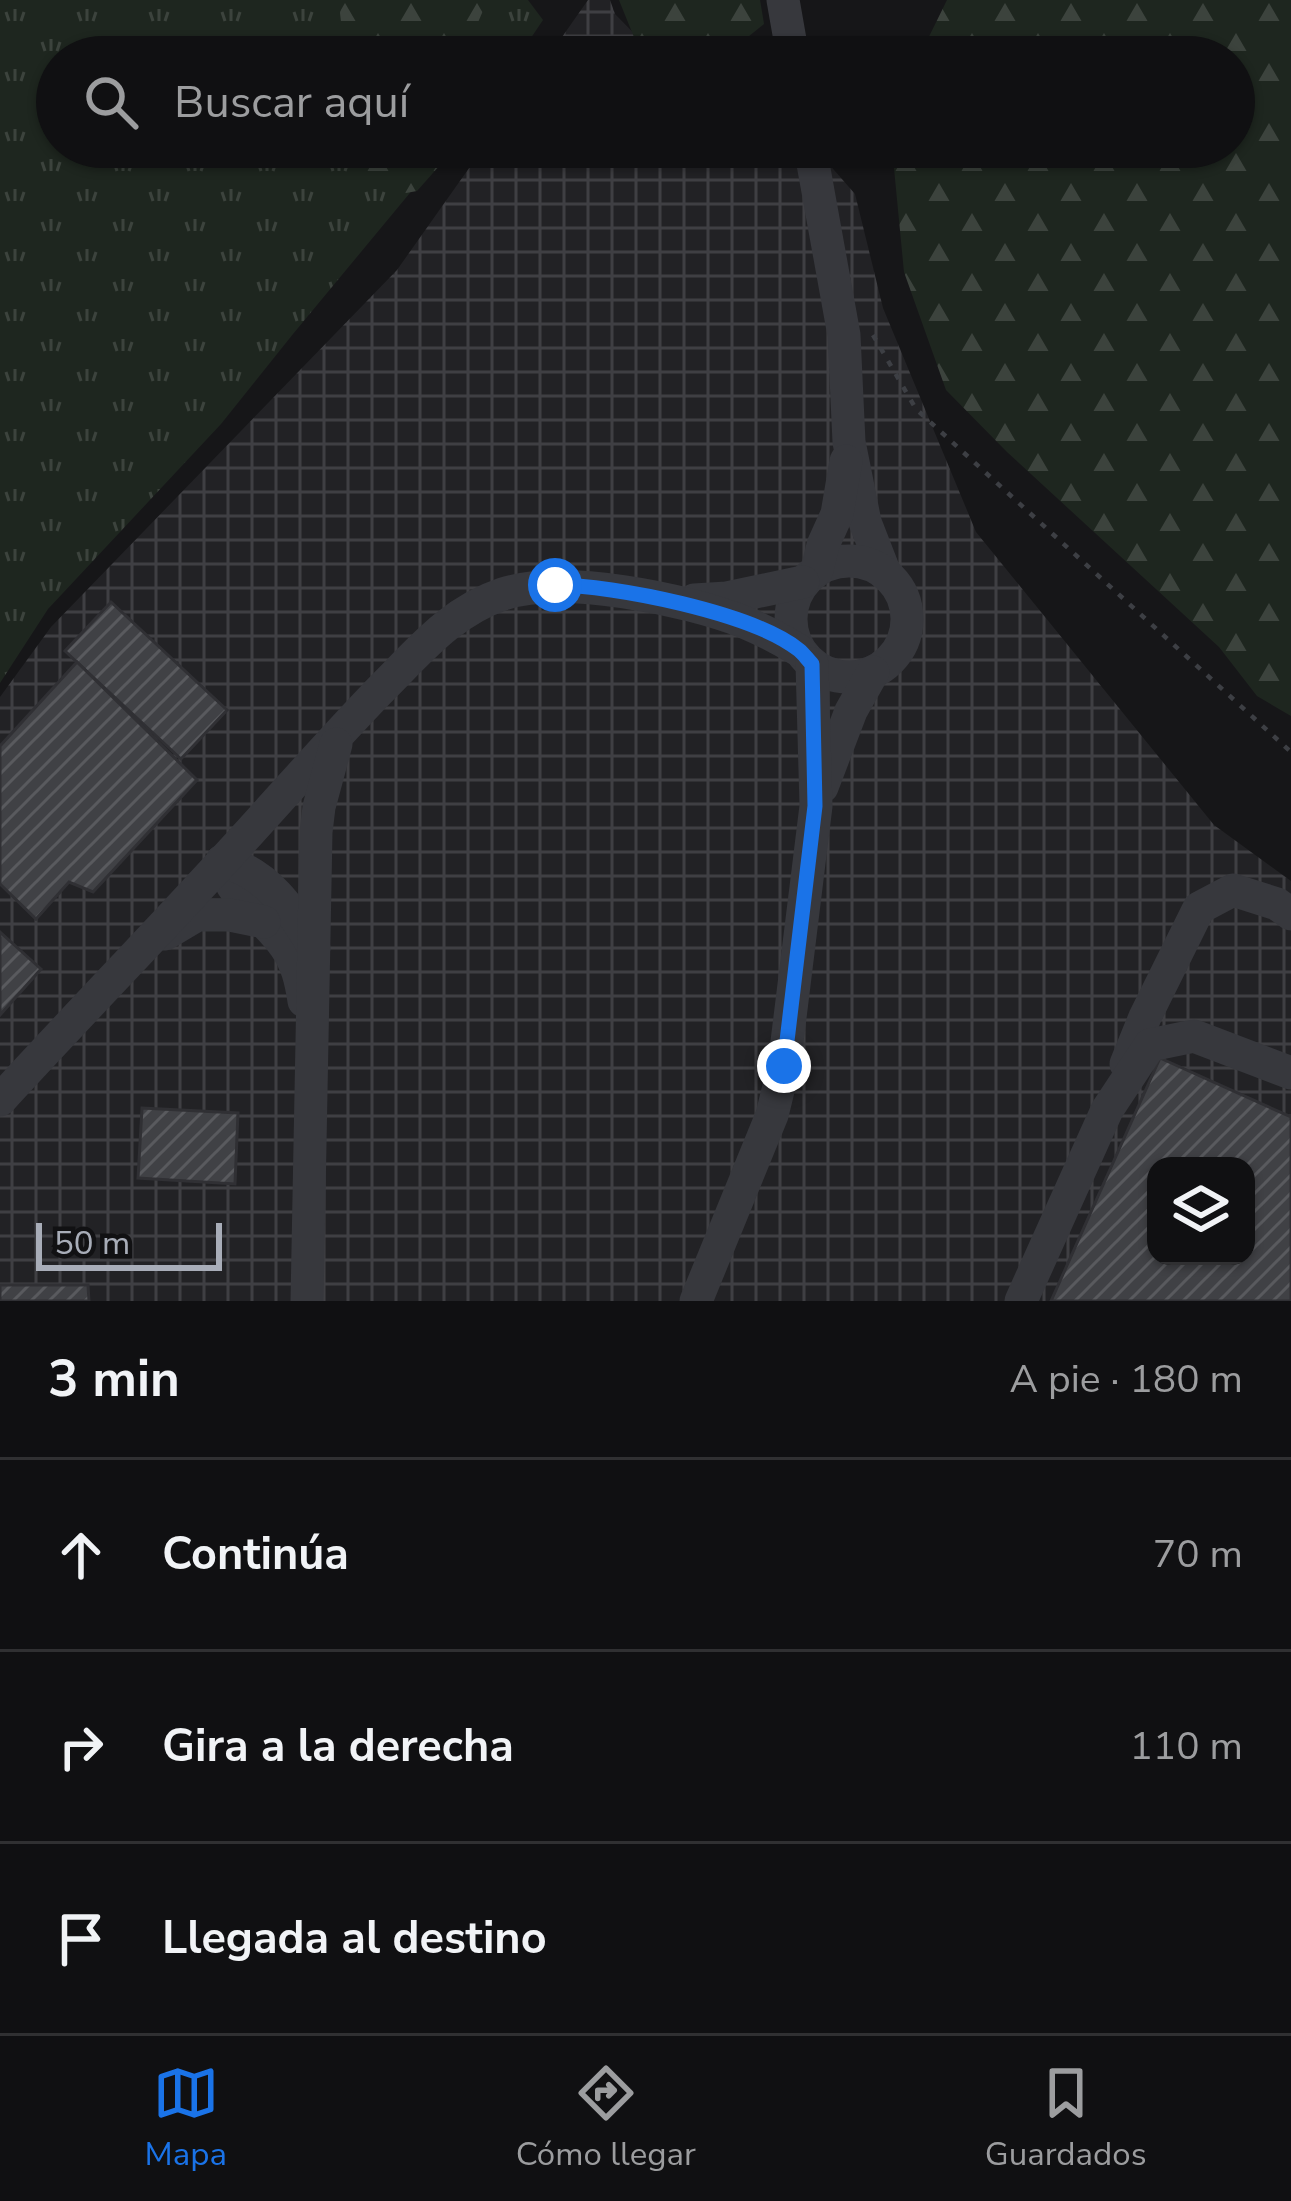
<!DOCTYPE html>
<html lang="es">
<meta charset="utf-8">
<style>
body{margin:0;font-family:"Nunito Sans",sans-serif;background:#1e1e20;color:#f1f3f6}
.controls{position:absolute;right:36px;bottom:36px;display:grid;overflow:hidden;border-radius:24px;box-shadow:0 3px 9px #0004}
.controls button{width:108px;height:108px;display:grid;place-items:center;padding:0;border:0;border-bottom:3px solid #303032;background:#101012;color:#f1f3f6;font:60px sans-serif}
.scale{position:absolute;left:36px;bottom:30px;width:186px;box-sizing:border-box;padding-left:12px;border:6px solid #a8adb8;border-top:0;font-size:33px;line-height:42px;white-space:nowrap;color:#a8adb8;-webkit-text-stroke:9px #111113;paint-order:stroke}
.stop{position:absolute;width:36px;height:36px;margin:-27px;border:9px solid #1a73e8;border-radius:50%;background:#fff}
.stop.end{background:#1a73e8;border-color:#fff;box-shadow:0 3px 12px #0008}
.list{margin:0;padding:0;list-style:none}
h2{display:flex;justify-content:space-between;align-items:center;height:156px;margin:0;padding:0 48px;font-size:51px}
h2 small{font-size:39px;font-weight:400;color:#9c9d9f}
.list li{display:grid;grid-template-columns:78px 1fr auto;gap:36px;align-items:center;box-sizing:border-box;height:192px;padding:0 48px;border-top:3px solid #303032}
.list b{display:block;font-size:45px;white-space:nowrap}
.list em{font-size:39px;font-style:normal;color:#9c9d9f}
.icon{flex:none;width:66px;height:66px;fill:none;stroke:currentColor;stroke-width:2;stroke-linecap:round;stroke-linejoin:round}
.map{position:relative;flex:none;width:1291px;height:1301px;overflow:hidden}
.search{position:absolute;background:#101012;box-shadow:0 3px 9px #0004;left:36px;right:36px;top:36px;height:132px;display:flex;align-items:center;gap:30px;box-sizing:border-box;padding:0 42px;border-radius:66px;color:#9c9d9f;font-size:45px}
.sheet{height:732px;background:#101012}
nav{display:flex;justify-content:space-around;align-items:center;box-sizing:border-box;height:168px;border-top:3px solid #303032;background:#101012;font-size:33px;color:#9c9d9f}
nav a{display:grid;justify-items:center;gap:6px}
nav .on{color:#1a73e8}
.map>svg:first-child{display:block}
</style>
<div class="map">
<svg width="1291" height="1301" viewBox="0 0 1291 1301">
<defs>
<pattern id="industrial-grid" width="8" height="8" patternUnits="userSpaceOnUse" patternTransform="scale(3)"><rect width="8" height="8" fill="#222225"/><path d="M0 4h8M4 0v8" fill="none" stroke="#3f3f43"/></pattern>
<pattern id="grass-tufts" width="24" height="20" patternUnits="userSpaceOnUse" patternTransform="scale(3)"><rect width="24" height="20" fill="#1e261f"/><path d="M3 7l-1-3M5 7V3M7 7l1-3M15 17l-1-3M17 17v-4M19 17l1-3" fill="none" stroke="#3c433d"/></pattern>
<pattern id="forest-firs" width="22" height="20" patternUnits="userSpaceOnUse" patternTransform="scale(3)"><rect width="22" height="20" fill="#1e261f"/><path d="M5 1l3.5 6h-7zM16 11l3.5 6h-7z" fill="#3c433d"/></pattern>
<pattern id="building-hatch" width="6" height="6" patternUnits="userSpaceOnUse" patternTransform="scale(3)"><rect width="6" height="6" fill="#404145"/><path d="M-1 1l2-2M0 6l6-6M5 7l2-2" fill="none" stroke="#595a5e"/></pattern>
</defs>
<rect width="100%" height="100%" fill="#161618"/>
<g fill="url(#industrial-grid)" fill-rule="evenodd">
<path d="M 588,0 L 610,0 L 615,14 L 657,57 L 548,57 Z"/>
<path d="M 484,147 L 814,147 L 855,194 L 883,308 L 976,532 L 1214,825 L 1291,881 L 1291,1301 L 0,1301 L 0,697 L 51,627 L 397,270 ZM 1156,1166 L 1246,1166 L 1246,1256 L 1156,1256 Z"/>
</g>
<path fill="url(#grass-tufts)" d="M 0,0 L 528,0 L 543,20 L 518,57 L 57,57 L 57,147 L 448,147 L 293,334 L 221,424 L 48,609 L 0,683 Z"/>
<g fill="url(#forest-firs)">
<path d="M 342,0 L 504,0 L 497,8 L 485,6 L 473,34 L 483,57 L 345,57 L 340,13 Z"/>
<path d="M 619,0 L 760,0 L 764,24 L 723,57 L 642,57 Z"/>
<path d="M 947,0 L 1291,0 L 1291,716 L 1257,696 L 1219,647 L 1007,452 L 946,390 L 904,272 L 892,147 L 1234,147 L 1234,57 L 919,57 Z"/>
<path d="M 346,147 L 456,147 L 417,191 L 406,193 L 371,177 Z"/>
</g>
<g fill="url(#building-hatch)" stroke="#303034" stroke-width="3" fill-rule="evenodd">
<path d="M 111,602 L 227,710 L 181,759 L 65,651 Z"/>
<path d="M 77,662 L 197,780 L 93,892 L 69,882 L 36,919 L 0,884 L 0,746 Z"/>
<path d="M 0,932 L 41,969 L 0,1015 Z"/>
<path d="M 1160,1058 L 1291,1117 L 1291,1301 L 1051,1301 ZM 1156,1166 L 1246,1166 L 1246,1256 L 1156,1256 Z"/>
<path d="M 142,1108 L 238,1113 L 235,1184 L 138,1178 Z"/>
<path d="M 0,1285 L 88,1285 L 89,1301 L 0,1301 Z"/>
</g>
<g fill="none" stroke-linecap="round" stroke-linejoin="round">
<path stroke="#3d3f44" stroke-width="4.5" stroke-dasharray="6 9" stroke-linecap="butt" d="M 873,335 L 916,409 L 1291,752"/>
<g stroke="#37383d" stroke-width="33">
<path d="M 783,0 L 793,57"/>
<path d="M 810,147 L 844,335 L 849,442 L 865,522 L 884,571"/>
<circle cx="849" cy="619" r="58"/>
<path d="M 817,570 L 823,545 L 837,514 L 846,461"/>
<path d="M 694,600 L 727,598 L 803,582"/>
<path d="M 822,787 L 851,711 L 873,672"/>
<path d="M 222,861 C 233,901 262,914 285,946 C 297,963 301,981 304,1001"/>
<path d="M 222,861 C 267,873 292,909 314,948"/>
<path d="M 165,934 L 197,915 L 230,915 L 264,922"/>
<path d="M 1126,1064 L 1145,1017 L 1199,908 L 1233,890 L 1277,904 L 1291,914"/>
<path d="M 0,1100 C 88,1004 179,911 266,814 C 305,771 343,728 383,687 C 420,650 452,611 503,594 C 564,574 685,599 744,622 C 763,630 782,640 800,651"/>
<path d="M 307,1301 L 316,832 L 319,807 L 336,744"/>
<path d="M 696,1301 L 772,1115 L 784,1066 L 816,806 L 812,664"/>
<path d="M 1021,1301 L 1107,1110 L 1150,1045 L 1194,1036 L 1291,1073"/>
</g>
</g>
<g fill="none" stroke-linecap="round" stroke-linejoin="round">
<path stroke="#1a73e8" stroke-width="15" d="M 555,585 C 614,585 753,613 799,650 C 804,654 807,659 812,664 L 815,806 L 784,1066"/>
</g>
</svg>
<div class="controls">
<button><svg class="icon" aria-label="layers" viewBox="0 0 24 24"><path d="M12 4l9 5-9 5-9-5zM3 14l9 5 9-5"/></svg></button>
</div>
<div class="scale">50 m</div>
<div class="stop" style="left:555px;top:585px"></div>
<div class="stop end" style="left:784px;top:1066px"></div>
<div class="search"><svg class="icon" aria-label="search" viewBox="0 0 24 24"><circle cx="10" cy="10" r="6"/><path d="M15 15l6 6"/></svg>Buscar aquí</div>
</div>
<section class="sheet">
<h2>3 min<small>A pie · 180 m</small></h2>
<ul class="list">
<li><svg class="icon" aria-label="ahead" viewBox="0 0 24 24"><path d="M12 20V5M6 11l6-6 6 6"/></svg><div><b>Continúa</b></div><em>70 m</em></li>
<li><svg class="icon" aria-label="right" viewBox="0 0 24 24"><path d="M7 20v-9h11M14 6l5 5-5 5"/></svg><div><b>Gira a la derecha</b></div><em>110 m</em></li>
<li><svg class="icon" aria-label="arrive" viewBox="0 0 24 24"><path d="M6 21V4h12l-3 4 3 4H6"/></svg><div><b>Llegada al destino</b></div></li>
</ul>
</section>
<nav>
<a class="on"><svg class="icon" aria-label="map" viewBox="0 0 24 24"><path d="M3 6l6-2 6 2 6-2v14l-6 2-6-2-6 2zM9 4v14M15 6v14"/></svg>Mapa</a>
<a><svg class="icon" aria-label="directions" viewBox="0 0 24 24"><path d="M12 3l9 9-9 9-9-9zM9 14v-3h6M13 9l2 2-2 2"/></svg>Cómo llegar</a>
<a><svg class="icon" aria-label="saved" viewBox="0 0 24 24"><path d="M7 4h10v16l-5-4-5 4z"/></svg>Guardados</a>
</nav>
